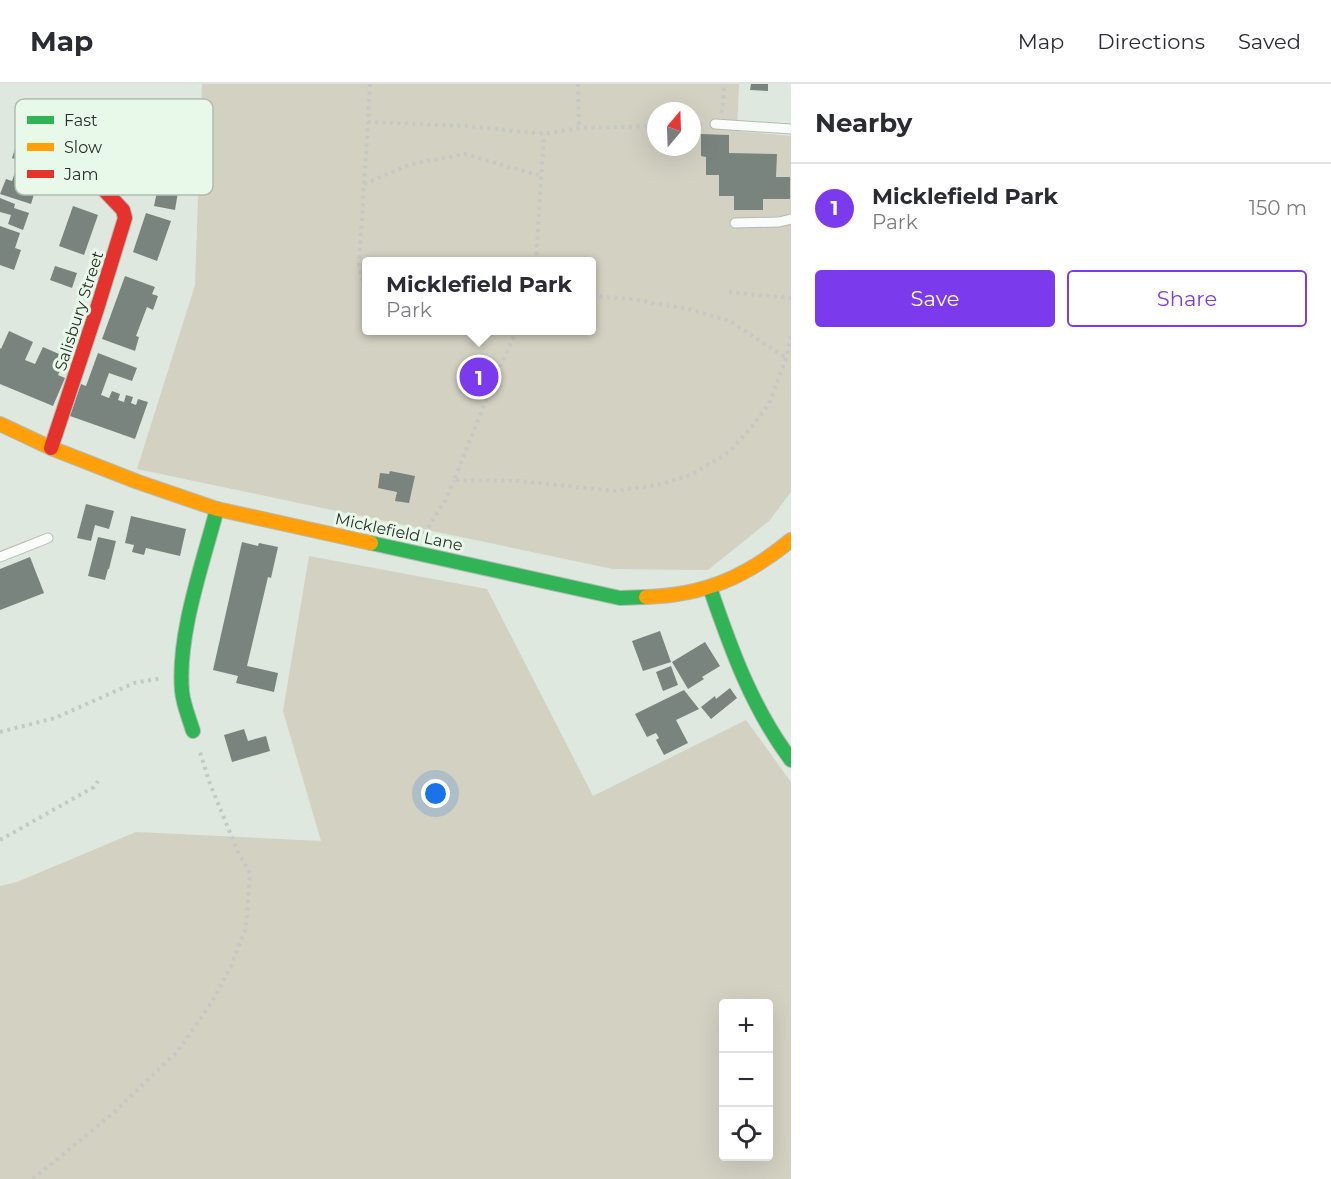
<!DOCTYPE html>
<meta charset="utf-8">
<style>
body{margin:0;font-family:Montserrat,sans-serif;background:#f2f2f3;color:#2b2b33}
.controls{position:absolute;right:18px;bottom:18px;display:grid;overflow:hidden;border-radius:6px;box-shadow:0 6px 24px #0002}
.controls button{width:54px;height:54px;display:grid;place-items:center;padding:0;border:0;border-bottom:2px solid #e1e1e2;background:#fff;color:#2b2b33;font:30px sans-serif}
.compass{position:absolute;left:647px;top:18px;width:54px;height:54px;border-radius:50%;background:#fff;box-shadow:0 6px 24px #0002;rotate:19deg}
.you{position:absolute;left:436px;top:710px;width:21px;height:21px;margin:-15px;border:4px solid #fff;border-radius:50%;background:#1a73e8;box-shadow:0 0 0 9px #1a73e833}
.badge{display:grid;place-items:center;width:39px;height:39px;border-radius:50%;background:#7c3aed;color:#fff;font-size:20px;font-weight:700}
.pin{position:absolute;translate:-50% -50%;border:3px solid #fff;box-shadow:0 2px 6px #0006}
.popup{position:absolute;left:362px;top:173px;width:234px;height:78px;box-sizing:border-box;display:grid;place-content:center;border-radius:6px;background:#fff;filter:drop-shadow(0 2px 4px #0005);font-size:20px;white-space:nowrap;color:#7c7c81}
.popup b{font-size:22px;color:#2b2b33}
.popup::after{content:'';position:absolute;left:50%;top:100%;margin-left:-12px;border:12px solid transparent;border-top-color:#fff}
.list{margin:0;padding:0;list-style:none}
h2{display:flex;justify-content:space-between;align-items:center;height:78px;margin:0;padding:0 24px;font-size:26px}
h2 small{font-size:20px;font-weight:400;color:#7c7c81}
.list li{display:grid;grid-template-columns:39px 1fr auto;gap:18px;align-items:center;box-sizing:border-box;height:90px;padding:0 24px;border-top:2px solid #e1e1e2}
.list b{display:block;font-size:22px;white-space:nowrap}
.list p{margin:0;font-size:20px;white-space:nowrap;color:#7c7c81}
.list em{font-size:20px;font-style:normal;color:#7c7c81}
.actions{display:flex;gap:12px;padding:18px 24px}
.actions a{flex:1;padding:14px 0;border:2px solid #7c3aed;border-radius:6px;text-align:center;font-size:21px;color:#7c3aed}
.actions .main{background:#7c3aed;color:#fff}
.icon{flex:none;width:33px;height:33px;fill:none;stroke:currentColor;stroke-width:2;stroke-linecap:round;stroke-linejoin:round}
.map{position:relative;flex:none;width:791px;height:1095px;overflow:hidden}
header{display:flex;align-items:center;gap:36px;box-sizing:border-box;height:84px;padding:0 30px;background:#fff;border-bottom:2px solid #e1e1e2}
header strong{font-size:28px}
nav{display:flex;gap:33px;margin-inline-start:auto;font-size:21px}
main{display:flex}
aside{flex:1;background:#fff}
.map>svg:first-child{display:block}
</style>
<header>
<strong>Map</strong>
<nav><a>Map</a><a>Directions</a><a>Saved</a></nav>
</header>
<main>
<div class="map">
<svg width="791" height="1095" viewBox="0 0 791 1095">
<rect width="100%" height="100%" fill="#dee8de"/>
<g fill="#d2d1c2" fill-rule="evenodd">
<path d="M 202,0 L 739,0 L 737,47 L 791,52 L 791,408 L 769,437 L 708,486 L 613,485 L 137,385 L 195,201 ZM 656,27 L 692,27 L 692,63 L 656,63 ZM 366,178 L 592,178 L 592,246 L 366,246 Z"/>
<path d="M 309,472 L 487,505 L 593,712 L 746,636 L 791,698 L 791,1095 L 0,1095 L 0,802 L 17,798 L 136,748 L 321,757 L 283,627 ZM 724,920 L 768,920 L 768,1072 L 724,1072 Z"/>
</g>
<g fill="#79847f">
<path d="M 751,0 L 768,0 L 768,7 L 750,6 Z"/>
<path d="M 23,41 L 59,52 L 48,86 L 12,74 L 16,62 L 21,64 L 24,55 L 19,53 Z"/>
<path d="M 701,50 L 729,51 L 729,69 L 777,70 L 776,93 L 790,93 L 790,115 L 763,115 L 763,126 L 734,126 L 734,112 L 719,112 L 719,91 L 706,91 L 706,73 L 701,72 Z"/>
<path d="M 115,55 L 156,64 L 158,57 L 172,60 L 169,80 L 157,77 L 154,89 L 110,80 Z"/>
<path d="M 16,86 L 46,97 L 41,109 L 35,107 L 31,120 L 0,110 L 6,95 L 12,97 Z"/>
<path d="M 159,98 L 179,102 L 175,126 L 154,122 Z"/>
<path d="M 0,114 L 15,120 L 14,124 L 29,129 L 23,146 L 8,140 L 11,131 L 0,128 Z"/>
<path d="M 73,122 L 98,131 L 84,171 L 59,162 Z"/>
<path d="M 146,129 L 171,137 L 157,177 L 133,168 Z"/>
<path d="M 0,142 L 20,149 L 15,164 L 21,166 L 14,186 L 0,181 Z"/>
<path d="M 55,182 L 77,189 L 72,204 L 50,196 Z"/>
<path d="M 125,192 L 155,203 L 152,210 L 158,212 L 153,226 L 147,223 L 136,252 L 139,253 L 135,267 L 102,255 Z"/>
<path d="M 9,247 L 33,258 L 25,276 L 35,280 L 43,263 L 66,273 L 58,291 L 65,294 L 53,322 L 0,300 L 0,264 L 1,265 Z"/>
<path d="M 98,269 L 137,284 L 132,297 L 109,289 L 101,311 L 109,314 L 112,307 L 120,310 L 118,316 L 124,318 L 126,311 L 133,313 L 131,319 L 136,321 L 138,315 L 148,318 L 135,355 L 70,332 L 81,300 L 86,302 Z"/>
<path d="M 390,387 L 415,392 L 409,419 L 395,417 L 397,408 L 378,404 L 380,389 L 389,390 Z"/>
<path d="M 86,420 L 114,427 L 109,445 L 95,441 L 91,457 L 77,454 Z"/>
<path d="M 131,432 L 186,445 L 180,472 L 146,464 L 144,471 L 132,468 L 134,461 L 125,459 Z"/>
<path d="M 98,453 L 116,457 L 109,485 L 108,485 L 105,496 L 88,492 Z"/>
<path d="M 242,458 L 258,462 L 259,459 L 278,463 L 271,494 L 268,493 L 247,582 L 278,589 L 274,608 L 236,599 L 238,592 L 213,586 Z"/>
<path d="M 30,473 L 44,509 L 0,526 L 0,485 Z"/>
<path d="M 660,547 L 671,578 L 643,587 L 632,557 Z"/>
<path d="M 705,558 L 720,582 L 702,593 L 704,595 L 688,605 L 672,578 Z"/>
<path d="M 671,582 L 678,601 L 663,607 L 656,588 Z"/>
<path d="M 730,604 L 737,614 L 711,635 L 701,623 L 715,612 L 716,615 Z"/>
<path d="M 684,606 L 699,625 L 676,636 L 688,659 L 664,671 L 656,656 L 659,654 L 656,649 L 647,653 L 635,630 Z"/>
<path d="M 244,645 L 248,657 L 266,652 L 270,667 L 232,678 L 224,651 Z"/>
</g>
<g fill="none" stroke-linecap="round" stroke-linejoin="round">
<defs>
<g id="lane">
<path d="M 715,40 L 791,45"/>
<path d="M 735,139 L 779,138 L 791,135"/>
<path d="M 0,473 L 48,454"/>
</g>
<g id="fast">
<path d="M 371,459 L 620,514 L 646,513"/>
<path d="M 710,504 C 731,565 752,624 791,676"/>
<path d="M 193,647 C 189,634 183,620 182,607 C 177,551 203,479 217,425"/>
</g>
<g id="slow">
<path d="M 0,340 L 51,364 L 138,398 L 217,425 L 371,459"/>
<path d="M 646,513 C 705,511 746,493 791,456"/>
</g>
<path id="jam" d="M 51,364 L 97,225 L 125,134 L 123,126 L 103,105"/>
</defs>
<use href="#lane" stroke="#b3bbb4" stroke-width="11"/>
<use href="#fast" stroke="#b3bbb4" stroke-width="16"/>
<use href="#slow" stroke="#b3bbb4" stroke-width="16"/>
<use href="#jam" stroke="#b3bbb4" stroke-width="16"/>
<g stroke="#c5c8c5" stroke-width="4" stroke-dasharray="3 4.5" stroke-linecap="butt">
<path d="M 370,0 L 368,38 L 467,42 L 544,50 L 579,44 L 656,42"/>
<path d="M 578,0 L 579,44"/>
<path d="M 721,29 L 723,24 L 724,0"/>
<path d="M 692,41 L 702,40"/>
<path d="M 364,100 L 411,80 L 465,70 L 541,92"/>
<path d="M 536,178 L 544,50"/>
<path d="M 366,202 L 363,201 L 359,180 L 368,38"/>
<path d="M 729,208 L 791,214"/>
<path d="M 592,212 L 631,215 L 688,225 L 730,237 L 786,274"/>
<path d="M 517,246 L 495,294 L 454,396 L 520,397 L 615,407 L 657,401 L 691,391 L 729,368 L 750,345 L 769,320 L 786,274 L 791,253"/>
<path d="M 424,450 L 445,417 L 454,396"/>
<path d="M 0,648 L 55,634 L 134,599 L 162,594"/>
<path d="M 0,756 L 94,703 L 98,697"/>
<path d="M 33,1095 L 111,1031 L 178,967 L 212,918 L 231,882 L 246,844 L 250,789 L 238,768 L 210,700 L 199,665"/>
</g>
<use href="#lane" stroke="#fafcfa" stroke-width="9"/>
<use href="#fast" stroke="#30b455" stroke-width="14"/>
<use href="#slow" stroke="#ff9f0a" stroke-width="14"/>
<use href="#jam" stroke="#e5322d" stroke-width="14"/>
</g>
<g text-anchor="middle" dominant-baseline="central" stroke-width="6" stroke-linejoin="round" paint-order="stroke">
<g font-size="16" fill="#2a312b" stroke="#e8f9e9">
<text transform="translate(79 227) rotate(-72)">Salisbury Street</text>
<text transform="translate(399 448) rotate(12)">Micklefield Lane</text>
</g>
</g>
<rect x="15" y="15" width="198" height="96" rx="9" fill="#e8f9e9" stroke="#afbdb0" stroke-width="1.5"/>
<rect x="27" y="32" width="27" height="8" fill="#30b455"/>
<rect x="27" y="59" width="27" height="8" fill="#ff9f0a"/>
<rect x="27" y="86" width="27" height="8" fill="#e5322d"/>
<g font-size="16" fill="#2a312b">
<text x="64" y="42">Fast</text>
<text x="64" y="69">Slow</text>
<text x="64" y="96">Jam</text>
</g>
</svg>
<div class="controls">
<button>+</button>
<button>−</button>
<button><svg class="icon" aria-label="locate" viewBox="0 0 24 24"><circle cx="12" cy="12" r="6"/><path d="M12 2v4M12 18v4M2 12h4M18 12h4"/></svg></button>
</div>
<svg class="compass" viewBox="-18 -18 36 36"><path d="M0-13l5 13h-10z" fill="#e53935"/><path d="M0 13l5-13h-10z" fill="#7c7c81"/></svg>
<div class="you"></div>
<div class="pin badge" style="left:479px;top:293px">1</div>
<div class="popup"><b>Micklefield Park</b>Park</div>
</div>
<aside>
<h2>Nearby<small></small></h2>
<ul class="list">
<li><span class="badge">1</span><div><b>Micklefield Park</b><p>Park</p></div><em>150 m</em></li>
</ul>
<div class="actions"><a class="main">Save</a><a>Share</a></div>
</aside>
</main>
